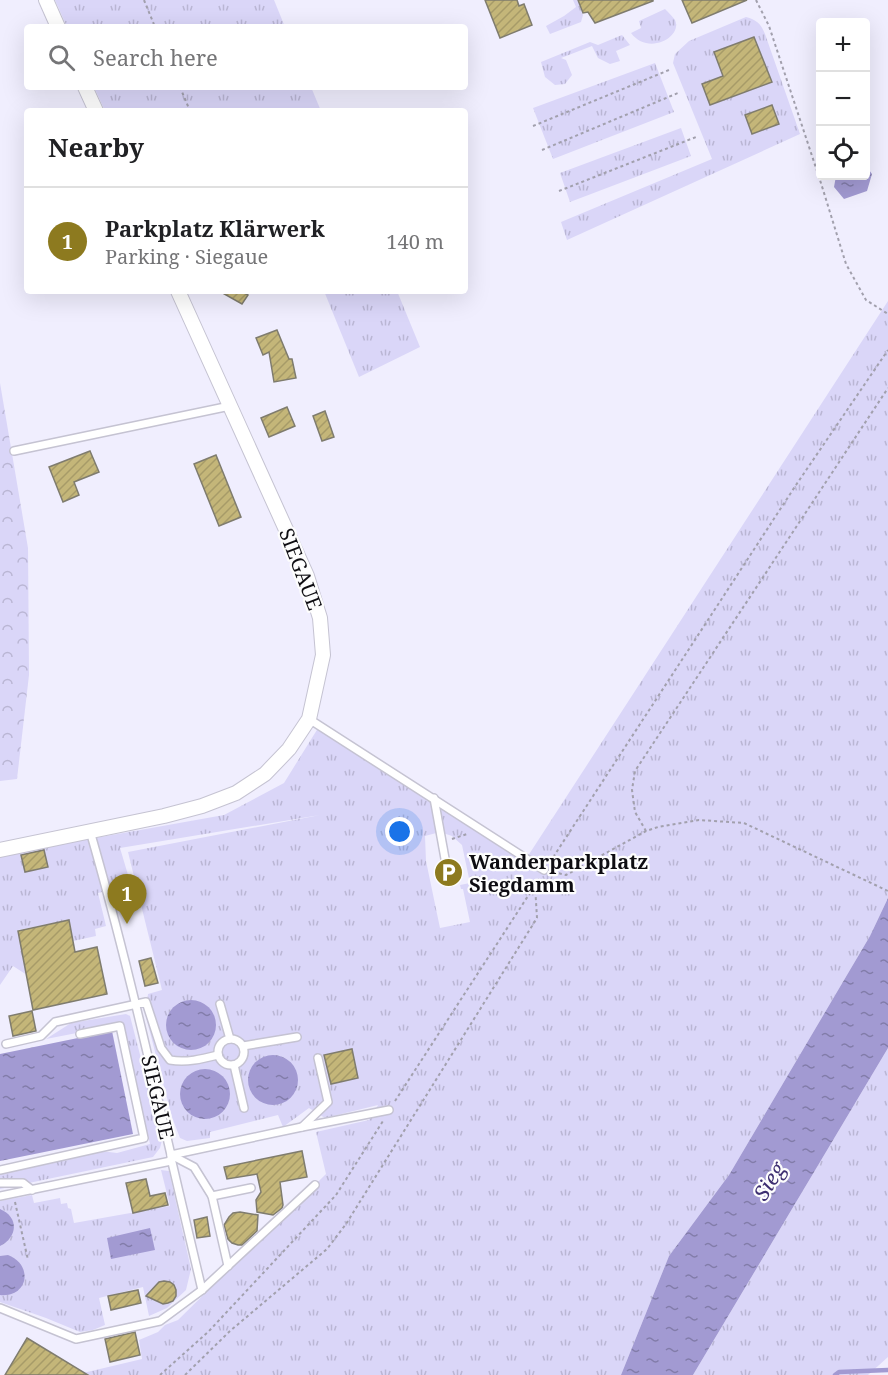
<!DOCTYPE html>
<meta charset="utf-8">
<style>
body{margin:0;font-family:"Noto Serif",serif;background:#f2f2f2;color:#202124}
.controls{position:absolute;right:18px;top:18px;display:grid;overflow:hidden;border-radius:6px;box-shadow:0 6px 24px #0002}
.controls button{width:54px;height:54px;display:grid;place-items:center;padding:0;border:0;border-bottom:2px solid #e0e0e0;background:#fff;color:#202124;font:30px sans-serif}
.you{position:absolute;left:400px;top:832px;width:21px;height:21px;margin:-15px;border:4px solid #fff;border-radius:50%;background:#1a73e8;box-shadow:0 0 0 9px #1a73e833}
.badge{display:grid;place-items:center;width:39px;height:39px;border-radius:50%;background:#8d7a1f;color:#fff;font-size:20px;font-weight:700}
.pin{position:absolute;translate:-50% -50px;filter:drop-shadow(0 2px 3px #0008)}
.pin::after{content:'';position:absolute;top:32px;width:21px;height:18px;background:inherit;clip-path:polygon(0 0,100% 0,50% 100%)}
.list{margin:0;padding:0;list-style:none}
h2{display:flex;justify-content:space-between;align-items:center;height:78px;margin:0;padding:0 24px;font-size:26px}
h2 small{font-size:20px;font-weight:400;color:#757577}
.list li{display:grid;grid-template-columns:39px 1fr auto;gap:18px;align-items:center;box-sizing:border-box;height:108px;padding:0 24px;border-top:2px solid #e0e0e0}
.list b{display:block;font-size:22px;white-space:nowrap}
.list p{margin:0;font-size:20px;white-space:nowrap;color:#757577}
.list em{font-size:20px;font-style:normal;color:#757577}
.icon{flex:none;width:33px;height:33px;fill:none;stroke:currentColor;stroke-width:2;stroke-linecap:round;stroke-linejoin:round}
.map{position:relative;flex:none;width:888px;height:1375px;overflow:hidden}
.search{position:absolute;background:#fff;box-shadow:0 6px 24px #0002;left:24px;top:24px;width:444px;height:66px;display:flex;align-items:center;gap:15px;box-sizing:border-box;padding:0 21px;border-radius:6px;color:#757577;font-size:22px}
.panel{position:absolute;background:#fff;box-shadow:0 6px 24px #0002;left:24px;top:108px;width:444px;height:186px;border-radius:6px}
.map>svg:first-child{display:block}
</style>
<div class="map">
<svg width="888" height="1375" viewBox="0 0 888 1375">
<defs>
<pattern id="grass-tufts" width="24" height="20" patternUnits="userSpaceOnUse" patternTransform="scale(1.5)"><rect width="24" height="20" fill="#dad6f8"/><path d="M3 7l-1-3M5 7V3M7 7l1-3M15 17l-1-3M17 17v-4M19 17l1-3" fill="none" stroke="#bab6d4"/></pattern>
<pattern id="forest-crowns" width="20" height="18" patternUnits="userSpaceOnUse" patternTransform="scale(1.5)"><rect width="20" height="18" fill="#dad6f8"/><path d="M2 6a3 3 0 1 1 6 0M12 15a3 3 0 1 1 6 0" fill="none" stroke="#bab6d4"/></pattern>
<pattern id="water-ripples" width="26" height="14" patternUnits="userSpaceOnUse" patternTransform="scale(1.5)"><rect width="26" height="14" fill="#a29ad2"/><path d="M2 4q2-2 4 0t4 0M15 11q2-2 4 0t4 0" fill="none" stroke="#827ca9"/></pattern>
<pattern id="building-hatch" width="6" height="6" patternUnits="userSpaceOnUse" patternTransform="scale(1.5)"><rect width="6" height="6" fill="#c4b679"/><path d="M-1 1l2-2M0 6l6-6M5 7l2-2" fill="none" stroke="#a79b68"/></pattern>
</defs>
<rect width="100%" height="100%" fill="#f0eefe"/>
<g fill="url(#grass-tufts)" fill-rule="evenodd">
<path d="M 55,0 L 274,0 L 285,27 L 67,27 Z"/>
<path d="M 573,0 L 578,0 L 583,15 L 581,22 L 550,34 L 546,26 L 564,16 L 576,7 Z"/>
<path d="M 665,9 C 668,12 673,17 675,20 C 683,37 648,56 631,33 L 641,28 L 639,21 Z"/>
<path d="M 746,17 C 757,20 761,24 765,34 L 800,134 L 567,240 L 561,222 L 712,159 L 673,63 L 675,54 L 689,41 Z"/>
<path d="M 622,35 L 630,45 L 616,51 L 620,61 L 610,64 L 598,58 L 592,46 L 561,58 L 566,60 L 572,75 L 565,84 L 555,85 L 545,77 L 541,62 L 590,42 L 598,45 Z"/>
<path d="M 655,63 L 674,112 L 553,159 L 533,108 Z"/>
<path d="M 94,87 L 311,87 L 321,111 L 105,111 Z"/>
<path d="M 681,128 L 691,156 L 570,202 L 560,173 Z"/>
<path d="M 324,291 L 397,291 L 420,347 L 359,377 Z"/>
<path d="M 888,301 L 888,898 L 870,936 L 729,1175 L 669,1256 L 621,1375 L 82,1375 L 83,1373 L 142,1359 L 139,1340 L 158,1332 L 165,1325 L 178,1320 L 326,1174 L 316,1132 L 369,1120 L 378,1105 L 325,1118 L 309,1108 L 283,1127 L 278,1115 L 210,1132 L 210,1138 L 187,1141 L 180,1138 L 172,1117 L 146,1017 L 148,994 L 162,990 L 128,852 L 320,815 L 120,848 L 131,885 L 98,893 L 106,926 L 95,929 L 96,936 L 73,941 L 69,920 L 18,930 L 27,975 L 13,966 L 0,985 L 0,855 L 224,815 L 284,783 L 320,725 L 526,859 ZM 440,832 L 452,836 L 462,845 L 470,883 L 460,885 L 461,889 L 463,889 L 470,922 L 440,928 L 426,861 L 425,836 Z"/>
<path d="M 126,1014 L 130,1016 L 162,1140 L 160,1148 L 153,1157 L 0,1189 L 0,1174 L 101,1151 L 117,1153 L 150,1144 L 123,1024 L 46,1039 L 71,1023 Z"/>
<path d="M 888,1048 L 888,1357 L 868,1375 L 693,1375 Z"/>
<path d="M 161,1170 L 169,1171 L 191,1269 L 186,1290 L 167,1308 L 149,1316 L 143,1287 L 99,1298 L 105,1325 L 93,1330 L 80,1332 L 46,1318 L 0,1302 L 0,1201 L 32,1195 L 34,1203 L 60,1198 L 61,1204 L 67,1203 L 68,1208 L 71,1209 L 74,1223 L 170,1206 Z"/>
</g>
<path fill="url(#forest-crowns)" d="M 0,383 L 28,548 L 29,675 L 17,779 L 0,781 Z"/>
<g fill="url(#water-ripples)">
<path d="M 866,166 L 872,174 L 867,191 L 844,199 L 834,187 L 836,176 L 866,176 Z"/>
<path d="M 888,898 L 888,1048 L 693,1375 L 621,1375 L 669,1256 L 729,1175 L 870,936 Z"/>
<circle cx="191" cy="1025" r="25"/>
<path d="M 112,1031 L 133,1134 L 0,1161 L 0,1054 Z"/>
<circle cx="273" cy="1080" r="25"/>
<circle cx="205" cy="1094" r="25"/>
<path d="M 0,1209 C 19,1217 18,1237 0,1246 Z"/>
<path d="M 150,1228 L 155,1250 L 111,1259 L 107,1238 Z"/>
<path d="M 8,1255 C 34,1265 28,1298 0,1295 L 0,1256 Z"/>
</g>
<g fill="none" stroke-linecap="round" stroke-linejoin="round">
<path stroke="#a29ad2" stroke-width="4.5" d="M 835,1375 L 839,1372 L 888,1370"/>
</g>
<g fill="url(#building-hatch)" stroke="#7f7c6e" stroke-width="1.5">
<path d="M 485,0 L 517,0 L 519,6 L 524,4 L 532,25 L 500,38 Z"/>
<path d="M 578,0 L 653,0 L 653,1 L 595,23 L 588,12 L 583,13 Z"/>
<path d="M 682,0 L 747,0 L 692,23 Z"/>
<path d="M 754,37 L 772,82 L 710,105 L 702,84 L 723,76 L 714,52 Z"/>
<path d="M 772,105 L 779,124 L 752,134 L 745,115 Z"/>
<path d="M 219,291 L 241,291 L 248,295 L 242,304 Z"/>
<path d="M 277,330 L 289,359 L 292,359 L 296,378 L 274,382 L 269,352 L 263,355 L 256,338 Z"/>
<path d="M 287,407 L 295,426 L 269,437 L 261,418 Z"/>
<path d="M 325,411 L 334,437 L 322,441 L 313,416 Z"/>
<path d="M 90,451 L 99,472 L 74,482 L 79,495 L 63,502 L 49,467 Z"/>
<path d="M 216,455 L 241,517 L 219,526 L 194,464 Z"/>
<path d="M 44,850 L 48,867 L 25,872 L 21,855 Z"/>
<path d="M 69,920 L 75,952 L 97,947 L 107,994 L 33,1010 L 18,931 Z"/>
<path d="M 151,958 L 158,983 L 145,986 L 139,961 Z"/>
<path d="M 32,1011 L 36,1031 L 13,1036 L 9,1016 Z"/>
<path d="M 352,1049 L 358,1078 L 331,1084 L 324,1055 Z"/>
<path d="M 302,1151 L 307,1177 L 280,1182 L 283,1205 L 282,1208 L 273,1215 L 257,1212 L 256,1200 L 261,1192 L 257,1174 L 227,1179 L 224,1167 Z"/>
<path d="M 146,1179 L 150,1196 L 165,1193 L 168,1205 L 133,1213 L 126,1183 Z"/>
<path d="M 240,1212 L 258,1215 L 257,1231 L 242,1245 L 238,1245 L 232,1243 L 228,1239 L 224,1225 L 229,1217 L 233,1213 Z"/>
<path d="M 207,1217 L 210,1236 L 197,1238 L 194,1220 Z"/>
<path d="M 164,1281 L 170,1282 L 174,1285 L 176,1290 L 176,1296 L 173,1301 L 168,1303 L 163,1304 L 146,1296 L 159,1282 Z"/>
<path d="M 138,1290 L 141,1303 L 111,1310 L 108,1296 Z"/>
<path d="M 135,1332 L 140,1355 L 110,1362 L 105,1339 Z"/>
<path d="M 27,1338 L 88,1375 L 5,1375 Z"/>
</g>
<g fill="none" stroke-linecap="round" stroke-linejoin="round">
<defs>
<g id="service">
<path d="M 14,451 L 230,406"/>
<path d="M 309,719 L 544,870"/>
<path d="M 434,798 L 448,875"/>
<path d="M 90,831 C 121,938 146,1047 171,1155 L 302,1127 L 328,1102 L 318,1058"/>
<path d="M 220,1004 L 230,1039"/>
<circle cx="231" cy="1052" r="13"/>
<path d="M 6,1044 L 41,1036 L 55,1022 L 146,1002 L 161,1048 L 170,1060 C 186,1063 202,1059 218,1055"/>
<path d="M 243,1046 L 297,1037"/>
<path d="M 234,1065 L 244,1108"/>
<path d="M 302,1127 L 389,1110"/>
<path d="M 171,1155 L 194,1167 L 212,1196 L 228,1266"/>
<path d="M 171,1158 L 202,1290"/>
<path d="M 0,1170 L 144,1138 L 120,1026 L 80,1034"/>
<path d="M 0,1183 L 23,1183 L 32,1190"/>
<path d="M 0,1196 L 171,1161"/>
<path d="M 212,1196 L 251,1188"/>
<path d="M 0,1308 L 76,1339 L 160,1321 L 202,1290 L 315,1185"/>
</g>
<g id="minor">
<path d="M 46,0 L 58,27"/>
<path d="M 85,87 L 96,111"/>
<path d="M 0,850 L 164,816 L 202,806 L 236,793 L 265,774 L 289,749 L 309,719 L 323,655 L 320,618 L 307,576 L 178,291"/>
</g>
</defs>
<use href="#service" stroke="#c5c3d2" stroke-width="10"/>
<use href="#minor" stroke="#c5c3d2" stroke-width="16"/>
<g stroke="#a2a0ad" stroke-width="2" stroke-dasharray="3 3" stroke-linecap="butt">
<path d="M 144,0 L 155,27"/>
<path d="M 756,0 L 769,26 L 820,180 L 846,264 L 866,300 L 888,314"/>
<path d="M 180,87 L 190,111"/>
<path d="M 533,126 L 669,70"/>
<path d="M 542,150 L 678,93"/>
<path d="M 559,191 L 696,137"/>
<path d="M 646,831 L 635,812 L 632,790 L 635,771 L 888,388"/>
<path d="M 452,839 L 467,834"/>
<path d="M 550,862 L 796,485 L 888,350"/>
<path d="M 553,872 L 566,875 L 646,831 L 658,827 L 699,820 L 744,823 L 888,891"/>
<path d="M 395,1101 L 539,879"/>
<path d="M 15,1202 L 28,1260"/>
<path d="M 160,1375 L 209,1331 L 336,1195 L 383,1121"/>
<path d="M 185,1375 L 230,1331 L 327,1249 L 346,1224 L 537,918 L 535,885"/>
</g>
<use href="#service" stroke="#fff" stroke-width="7"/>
<use href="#minor" stroke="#fff" stroke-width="14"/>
</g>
<defs>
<symbol id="parking-disc" viewBox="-11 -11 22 22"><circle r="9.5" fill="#8d7a1f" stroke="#fdfdfd"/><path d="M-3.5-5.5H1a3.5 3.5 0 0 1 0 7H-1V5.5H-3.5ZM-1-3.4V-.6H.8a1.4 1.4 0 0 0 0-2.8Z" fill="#fff"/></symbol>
</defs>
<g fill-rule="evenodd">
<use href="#parking-disc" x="432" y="856" width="33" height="33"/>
</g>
<g text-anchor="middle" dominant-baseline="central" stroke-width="4.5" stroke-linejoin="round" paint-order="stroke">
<g font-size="20" fill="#0e0d12" stroke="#fdfdfd">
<text transform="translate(301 569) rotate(69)">SIEGAUE</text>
<text transform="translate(158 1097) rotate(77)">SIEGAUE</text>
</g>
<g font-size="20" font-weight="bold" fill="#0e0d12" stroke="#fdfdfd" text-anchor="start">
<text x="469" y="861">Wanderparkplatz<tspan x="469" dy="23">Siegdamm</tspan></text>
</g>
<g font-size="21" font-style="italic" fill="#3d2e71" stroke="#fdfdfd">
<text transform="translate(769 1181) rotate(-58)">Sieg</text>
</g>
</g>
</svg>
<div class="controls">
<button>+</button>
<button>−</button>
<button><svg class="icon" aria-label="locate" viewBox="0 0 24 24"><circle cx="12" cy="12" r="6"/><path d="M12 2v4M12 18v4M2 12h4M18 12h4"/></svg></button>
</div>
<div class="you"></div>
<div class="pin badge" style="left:127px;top:924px">1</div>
<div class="search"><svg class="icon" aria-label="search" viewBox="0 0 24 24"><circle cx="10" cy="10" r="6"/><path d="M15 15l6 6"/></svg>Search here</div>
<section class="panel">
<h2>Nearby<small></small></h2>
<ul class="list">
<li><span class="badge">1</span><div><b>Parkplatz Klärwerk</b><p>Parking · Siegaue</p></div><em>140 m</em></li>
</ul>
</section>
</div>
